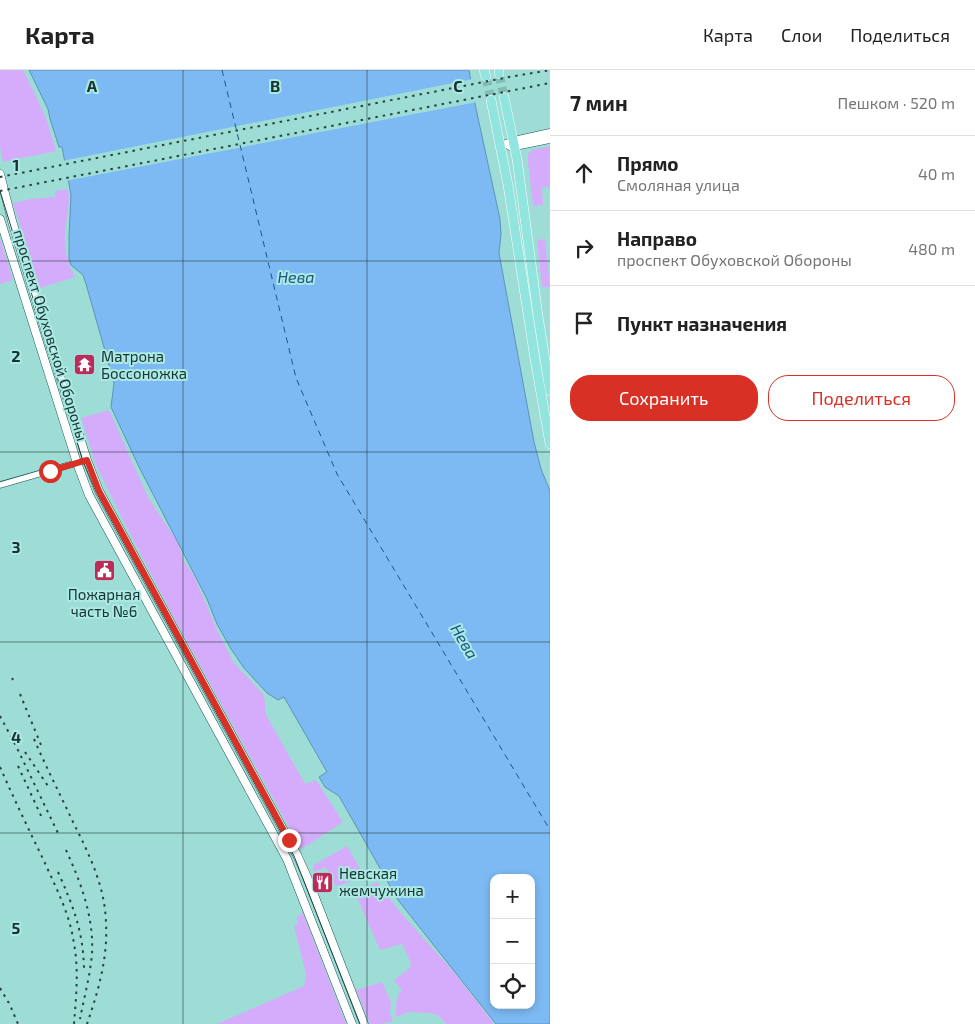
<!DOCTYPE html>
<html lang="ru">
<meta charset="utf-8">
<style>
body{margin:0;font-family:"Exo 2",sans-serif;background:#f6f6f6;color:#222}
.controls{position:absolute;right:15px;bottom:15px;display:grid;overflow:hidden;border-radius:10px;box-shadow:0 2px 8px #0003}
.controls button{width:45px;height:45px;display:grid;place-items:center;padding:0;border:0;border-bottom:1px solid #e0e0e0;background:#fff;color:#222;font:25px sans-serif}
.stop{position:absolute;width:15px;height:15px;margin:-11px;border:4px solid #d93025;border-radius:50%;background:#fff}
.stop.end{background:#d93025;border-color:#fff;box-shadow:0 1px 5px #0008}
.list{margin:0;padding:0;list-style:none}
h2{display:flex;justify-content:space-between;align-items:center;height:65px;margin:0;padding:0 20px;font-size:21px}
h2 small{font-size:16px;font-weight:400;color:#767676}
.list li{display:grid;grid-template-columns:32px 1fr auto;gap:15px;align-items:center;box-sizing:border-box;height:75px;padding:0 20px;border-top:1px solid #e0e0e0}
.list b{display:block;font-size:19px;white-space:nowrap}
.list p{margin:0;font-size:16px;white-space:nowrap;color:#767676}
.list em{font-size:16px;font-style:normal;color:#767676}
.actions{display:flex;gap:10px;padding:15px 20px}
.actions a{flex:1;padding:11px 0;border:1px solid #d93025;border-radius:20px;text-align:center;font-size:18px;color:#d93025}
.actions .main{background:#d93025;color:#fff}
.icon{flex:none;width:28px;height:28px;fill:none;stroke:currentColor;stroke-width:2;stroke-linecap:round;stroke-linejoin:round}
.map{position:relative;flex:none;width:550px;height:954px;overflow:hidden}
header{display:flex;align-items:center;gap:30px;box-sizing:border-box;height:70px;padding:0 25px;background:#fff;border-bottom:1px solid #e0e0e0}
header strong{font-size:24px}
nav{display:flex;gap:28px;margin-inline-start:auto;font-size:18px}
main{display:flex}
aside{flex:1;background:#fff}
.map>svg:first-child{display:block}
</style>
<header>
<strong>Карта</strong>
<nav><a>Карта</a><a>Слои</a><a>Поделиться</a></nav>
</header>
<main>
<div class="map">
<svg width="550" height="954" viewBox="0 0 550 954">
<rect width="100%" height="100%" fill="#9eddd6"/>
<g fill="#d5acfb">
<path d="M 0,0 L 23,0 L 35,24 L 47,51 L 56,81 L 3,92 L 0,77 Z"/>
<path d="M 550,76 L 550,116 L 542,118 L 543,135 L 533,136 L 528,93 L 528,84 L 532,80 Z"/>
<path d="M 68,119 C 71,137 64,155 65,174 C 66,186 69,197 75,207 L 40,218 L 13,133 L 31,129 L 55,127 L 55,121 Z"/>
<path d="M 0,168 L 13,210 L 0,214 Z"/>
<path d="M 545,169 L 550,217 L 542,217 L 537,170 Z"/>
<path d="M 109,340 L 148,427 L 178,473 L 183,490 L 194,506 L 218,562 L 234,593 L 263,624 L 265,631 L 265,643 L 305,714 L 316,710 L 343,752 L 303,778 L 301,779 L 172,544 L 127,458 L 96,395 L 81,348 Z"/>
<path d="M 347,776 L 363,804 C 357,807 340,819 334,814 C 333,813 332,812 332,810 L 333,807 L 332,803 L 329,804 L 326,797 L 313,802 L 314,795 Z"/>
<path d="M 377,812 L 400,842 L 452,900 L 494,954 L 446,954 L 438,945 L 428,943 L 409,942 L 396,947 C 396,936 395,929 402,920 L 395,912 L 395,909 L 409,899 L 411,893 L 402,874 L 380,880 L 355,823 Z"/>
<path d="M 303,843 L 346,954 L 217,954 L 304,916 L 306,904 L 294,856 L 298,855 L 297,847 Z"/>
<path d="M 382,912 L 391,932 L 390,943 L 393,951 L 381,954 L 370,954 L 356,920 Z"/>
</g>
<path fill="#7dbaf3" stroke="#5f92b9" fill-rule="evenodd" d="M 29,0 L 469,0 L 475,34 L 500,149 L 501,164 L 499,183 L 534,372 L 541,399 L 550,421 L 550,954 L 496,954 L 398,830 L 339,726 L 325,717 L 319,707 L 327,702 L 284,627 L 278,630 L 267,623 L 244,598 L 231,579 L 217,554 L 207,529 L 139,397 L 111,337 L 114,313 L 113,309 L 86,214 L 83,205 L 71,195 L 69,190 L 69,166 L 71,125 L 62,77 L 59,77 L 50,49 L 48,39 ZM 494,808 L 531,808 L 531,935 L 494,935 Z"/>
<path fill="#9eddd6" d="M 473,9 L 477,32 L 65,111 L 62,91 Z"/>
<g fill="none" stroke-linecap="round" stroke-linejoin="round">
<path stroke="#1d5483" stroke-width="1" stroke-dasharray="6 5" stroke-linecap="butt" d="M 222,0 L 296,308 L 337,404 L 550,760"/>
<g stroke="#83bbb5" stroke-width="9" stroke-dasharray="9 4.5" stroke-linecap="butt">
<path d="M 499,4 L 504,27"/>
<path d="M 486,7 L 491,30"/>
</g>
<defs>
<path id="street" d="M 0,415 L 87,390"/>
<g id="secondary">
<path d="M 501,76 L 514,71 L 550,63"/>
<path d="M 510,76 L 515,76 L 550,69"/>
<path d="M 0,104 L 12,151 L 46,262 L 87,390 L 99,421 L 297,785 L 307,807 L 364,954"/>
<path d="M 0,149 L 77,393 L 89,425 L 287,789 L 352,954"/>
</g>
<g id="primary">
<path d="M 484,0 L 486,7"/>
<path d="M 499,0 L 499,4"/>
<path d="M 504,27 L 517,89 L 538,246 L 550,321"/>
<path d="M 491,30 L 508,115 L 535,289 L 550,374"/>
</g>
</defs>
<use href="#street" stroke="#155853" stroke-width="7"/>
<use href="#secondary" stroke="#155853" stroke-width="9"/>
<use href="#primary" stroke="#fff" stroke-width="10"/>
<use href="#street" stroke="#fff" stroke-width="5.5"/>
<use href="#secondary" stroke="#fff" stroke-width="8"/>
<use href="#primary" stroke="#92e5df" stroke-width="9"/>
<path stroke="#274442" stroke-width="1" d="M 0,121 L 83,391 L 96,422 L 294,786 L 360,954"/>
<g stroke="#274442" stroke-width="2" stroke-dasharray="2.5 5" stroke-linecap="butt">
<path d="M 0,107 L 509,7 L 550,0"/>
<path d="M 0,121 L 550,13"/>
<path d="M 12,608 L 13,610"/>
<path d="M 20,624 L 41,675"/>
<path d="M 0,646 L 15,674 L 58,763"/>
<path d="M 34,669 C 46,697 60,724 73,752 C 89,784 105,816 106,853 C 108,888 98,922 87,954"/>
<path d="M 25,682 L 50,719"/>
<path d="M 18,696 L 43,750"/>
<path d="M 0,697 C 14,729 29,760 44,791 C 56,818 70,844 74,874 C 79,900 76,928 74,954"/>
<path d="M 66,780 C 81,813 94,847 92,884 C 90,906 84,928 80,949"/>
<path d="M 58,802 C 73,836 83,860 84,898"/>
<path d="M 0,918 L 10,935 L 18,954"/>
</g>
</g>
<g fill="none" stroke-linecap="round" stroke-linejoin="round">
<path stroke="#d93025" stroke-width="6" d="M 50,401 L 87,390 L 99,421 L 115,450 L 289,770"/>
</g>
<path fill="none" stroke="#193331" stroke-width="1" stroke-opacity="0.55" d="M 183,0 L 183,954M 367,0 L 367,954M 0,191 L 550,191M 0,382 L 550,382M 0,572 L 550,572M 0,763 L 550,763"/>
<defs>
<symbol id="temple-square" viewBox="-11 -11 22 22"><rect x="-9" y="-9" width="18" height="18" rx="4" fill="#bb2c59" stroke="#abeae4"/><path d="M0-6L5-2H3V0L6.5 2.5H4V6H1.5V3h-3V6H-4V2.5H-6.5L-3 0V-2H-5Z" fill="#fff"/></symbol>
<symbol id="civic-square" viewBox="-11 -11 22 22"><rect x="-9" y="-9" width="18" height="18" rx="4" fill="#bb2c59" stroke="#abeae4"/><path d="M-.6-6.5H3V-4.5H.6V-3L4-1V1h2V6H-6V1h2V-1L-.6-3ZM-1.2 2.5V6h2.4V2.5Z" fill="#fff"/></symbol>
<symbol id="restaurant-square" viewBox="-11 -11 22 22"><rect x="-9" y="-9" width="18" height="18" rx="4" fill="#bb2c59" stroke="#abeae4"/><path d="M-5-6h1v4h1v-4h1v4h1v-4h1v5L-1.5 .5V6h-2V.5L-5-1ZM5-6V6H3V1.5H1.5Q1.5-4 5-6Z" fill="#fff"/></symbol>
</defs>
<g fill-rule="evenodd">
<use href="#temple-square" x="72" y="282" width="25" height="25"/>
<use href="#civic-square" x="92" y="488" width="25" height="25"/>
<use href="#restaurant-square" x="310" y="800" width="25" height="25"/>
</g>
<g text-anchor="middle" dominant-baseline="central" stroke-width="4" stroke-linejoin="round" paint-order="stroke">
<g font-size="15" fill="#193331" stroke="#abeae4">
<text transform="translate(51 265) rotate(73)">проспект Обуховской Обороны</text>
</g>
<g font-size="15" fill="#193331" stroke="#abeae4" text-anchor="start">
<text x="101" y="286">Матрона<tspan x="101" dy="17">Боссоножка</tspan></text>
<text x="104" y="524" text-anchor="middle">Пожарная<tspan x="104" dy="17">часть №6</tspan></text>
<text x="339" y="803">Невская<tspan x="339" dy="17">жемчужина</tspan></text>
</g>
<g font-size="16" font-style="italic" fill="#1d5483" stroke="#abeae4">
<text x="296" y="206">Нева</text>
<text transform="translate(465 571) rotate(59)">Нева</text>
</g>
</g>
<g font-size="16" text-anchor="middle" font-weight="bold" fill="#193331" stroke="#abeae4" stroke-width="4" stroke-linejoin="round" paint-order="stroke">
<text x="92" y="22">A</text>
<text x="275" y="22">B</text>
<text x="458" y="22">C</text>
<text x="16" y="101">1</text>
<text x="16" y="292">2</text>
<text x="16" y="483">3</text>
<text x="16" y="673">4</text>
<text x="16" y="864">5</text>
</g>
</svg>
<div class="controls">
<button>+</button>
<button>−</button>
<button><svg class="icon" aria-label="locate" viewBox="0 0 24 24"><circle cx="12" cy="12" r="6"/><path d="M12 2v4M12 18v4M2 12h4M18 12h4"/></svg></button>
</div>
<div class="stop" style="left:50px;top:401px"></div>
<div class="stop end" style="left:289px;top:770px"></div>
</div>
<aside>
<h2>7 мин<small>Пешком · 520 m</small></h2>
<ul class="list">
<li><svg class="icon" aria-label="ahead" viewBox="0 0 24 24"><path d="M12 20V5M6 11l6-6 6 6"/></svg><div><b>Прямо</b><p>Смоляная улица</p></div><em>40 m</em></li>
<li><svg class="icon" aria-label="right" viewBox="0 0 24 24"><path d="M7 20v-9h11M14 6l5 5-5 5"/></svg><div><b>Направо</b><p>проспект Обуховской Обороны</p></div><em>480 m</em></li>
<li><svg class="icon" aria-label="arrive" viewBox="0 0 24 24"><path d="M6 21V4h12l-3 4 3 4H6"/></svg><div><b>Пункт назначения</b></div></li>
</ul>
<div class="actions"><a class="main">Сохранить</a><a>Поделиться</a></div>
</aside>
</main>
